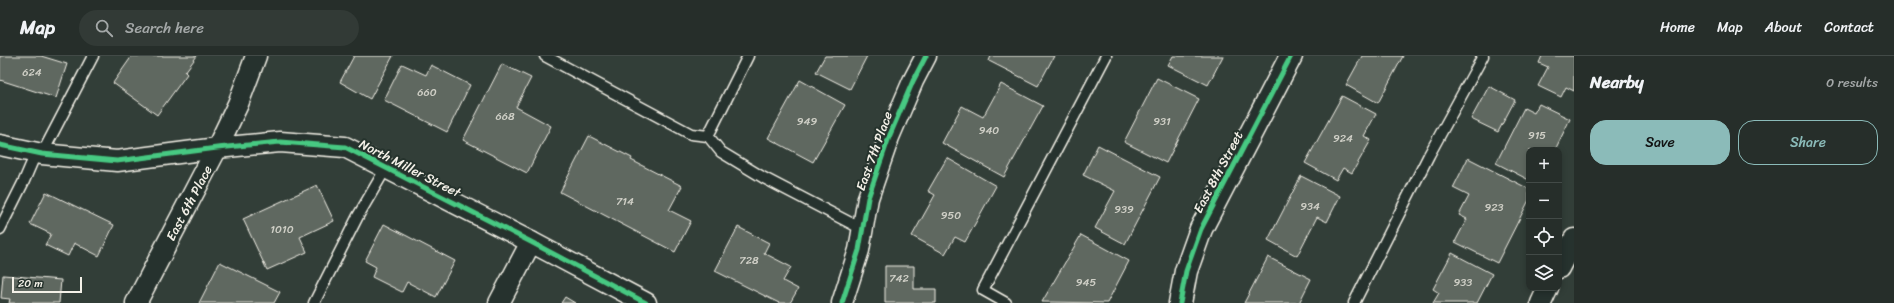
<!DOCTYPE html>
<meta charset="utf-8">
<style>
body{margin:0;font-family:Sriracha,sans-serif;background:#323a36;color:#f1f3f6}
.controls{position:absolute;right:12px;bottom:12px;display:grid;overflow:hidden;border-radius:8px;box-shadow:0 2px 6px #0003}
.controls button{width:36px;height:36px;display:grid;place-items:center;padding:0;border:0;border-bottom:1px solid #424a47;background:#262e2a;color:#f1f3f6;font:20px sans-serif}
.scale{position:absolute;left:12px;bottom:10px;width:70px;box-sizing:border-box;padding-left:4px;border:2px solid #f4f1e8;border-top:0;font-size:11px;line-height:14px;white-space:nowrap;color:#f4f1e8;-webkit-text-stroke:3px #26332d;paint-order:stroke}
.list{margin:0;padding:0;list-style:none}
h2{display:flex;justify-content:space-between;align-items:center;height:52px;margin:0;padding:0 16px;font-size:17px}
h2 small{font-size:13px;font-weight:400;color:#a4a8a8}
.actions{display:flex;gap:8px;padding:12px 16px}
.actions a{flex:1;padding:9px 0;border:1px solid #8bbbb9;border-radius:16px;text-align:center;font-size:14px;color:#8bbbb9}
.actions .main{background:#8bbbb9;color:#111}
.icon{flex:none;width:22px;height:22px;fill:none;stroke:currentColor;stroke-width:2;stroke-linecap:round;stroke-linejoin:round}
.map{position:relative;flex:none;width:1574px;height:247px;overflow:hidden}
header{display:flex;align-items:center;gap:24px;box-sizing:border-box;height:56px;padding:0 20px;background:#262e2a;border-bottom:1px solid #424a47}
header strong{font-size:19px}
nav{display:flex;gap:22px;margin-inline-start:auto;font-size:14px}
.search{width:280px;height:36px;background:#323a36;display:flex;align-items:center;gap:10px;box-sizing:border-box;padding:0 14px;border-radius:22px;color:#a4a8a8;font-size:15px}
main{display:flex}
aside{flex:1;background:#262e2a}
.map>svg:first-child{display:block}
</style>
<header>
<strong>Map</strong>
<div class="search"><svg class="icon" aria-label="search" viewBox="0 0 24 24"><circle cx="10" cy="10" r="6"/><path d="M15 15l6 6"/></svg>Search here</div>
<nav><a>Home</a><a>Map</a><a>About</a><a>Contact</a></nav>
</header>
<main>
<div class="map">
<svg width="1574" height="247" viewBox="0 0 1574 247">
<rect width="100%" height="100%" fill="#323e38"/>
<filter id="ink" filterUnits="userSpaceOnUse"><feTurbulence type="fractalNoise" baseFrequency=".025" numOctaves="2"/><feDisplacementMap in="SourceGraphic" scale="8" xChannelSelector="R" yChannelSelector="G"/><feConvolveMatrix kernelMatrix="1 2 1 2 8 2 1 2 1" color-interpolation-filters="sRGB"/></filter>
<g filter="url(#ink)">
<g fill="#5f6861" stroke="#f4f1e8">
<path d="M 0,0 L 41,0 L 67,8 L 56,42 L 0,24 Z"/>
<path d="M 132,0 L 197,0 L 185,16 L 187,18 L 157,59 L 113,27 Z"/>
<path d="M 354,0 L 393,0 L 370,43 L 340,26 Z"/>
<path d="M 825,0 L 867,0 L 850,33 L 816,16 Z"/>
<path d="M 991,0 L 1054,0 L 1038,30 L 989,5 Z"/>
<path d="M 1173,0 L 1223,0 L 1208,29 L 1168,9 Z"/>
<path d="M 1362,0 L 1403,0 L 1378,47 L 1346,29 Z"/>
<path d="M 1542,0 L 1574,0 L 1574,35 L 1566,31 L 1561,41 L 1538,30 L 1548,11 L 1539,7 Z"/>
<path d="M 402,8 L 426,19 L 431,9 L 470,29 L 447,76 L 384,44 Z"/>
<path d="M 502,8 L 531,22 L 516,51 L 551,70 L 527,117 L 463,84 Z"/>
<path d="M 1157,22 L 1199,43 L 1166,107 L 1124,86 Z"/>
<path d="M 800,24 L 845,49 L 813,106 L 768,82 Z"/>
<path d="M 1001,28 L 1043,50 L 1004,121 L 942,87 L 962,50 L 983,61 Z"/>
<path d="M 1489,30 L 1515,44 L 1498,76 L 1471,63 Z"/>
<path d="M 1342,40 L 1376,58 L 1364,80 L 1371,84 L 1352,117 L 1343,112 L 1336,124 L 1305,107 Z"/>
<path d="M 1539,48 L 1570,63 L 1555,94 L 1529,94 L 1529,124 L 1496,107 L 1524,52 L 1534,57 Z"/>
<path d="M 589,80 L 632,102 L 631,104 L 682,130 L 669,154 L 691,165 L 675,196 L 560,136 Z"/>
<path d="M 1098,89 L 1160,121 L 1125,188 L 1095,172 L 1115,135 L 1083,119 Z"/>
<path d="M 947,102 L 996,130 L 965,186 L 955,181 L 945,198 L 912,180 L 935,139 L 928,135 Z"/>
<path d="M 1468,102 L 1529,133 L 1529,144 L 1497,207 L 1455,186 L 1467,163 L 1459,159 L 1469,140 L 1453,132 Z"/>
<path d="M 1301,120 L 1340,140 L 1327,166 L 1317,161 L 1297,200 L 1268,184 Z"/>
<path d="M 317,129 L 334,165 L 300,181 L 307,196 L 267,214 L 243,163 Z"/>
<path d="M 46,136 L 114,169 L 99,200 L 74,187 L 68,200 L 45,189 L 51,178 L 30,168 Z"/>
<path d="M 384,168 L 455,205 L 436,241 L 407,226 L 402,236 L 372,221 L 376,211 L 365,205 Z"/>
<path d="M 738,171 L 769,187 L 764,197 L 791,211 L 783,225 L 798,233 L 790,247 L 779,247 L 715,215 Z"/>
<path d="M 1081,179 L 1129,205 L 1107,247 L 1042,246 Z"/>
<path d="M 1452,197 L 1492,218 L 1477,247 L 1433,247 L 1439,237 L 1433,233 Z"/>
<path d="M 1268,201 L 1311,223 L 1299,247 L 1244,247 Z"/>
<path d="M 220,206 L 280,236 L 274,247 L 199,247 Z"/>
<path d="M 885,210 L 914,210 L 914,233 L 936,233 L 936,247 L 885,247 Z"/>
<path d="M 3,219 L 61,224 L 59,247 L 9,247 L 10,243 L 1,242 Z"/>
<path d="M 565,241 L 575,247 L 561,247 Z"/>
</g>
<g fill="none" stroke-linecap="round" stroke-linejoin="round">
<defs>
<g id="service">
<path d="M 545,0 L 691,78 L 708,80"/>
<path d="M 748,0 L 708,80 L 721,96 L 764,122 L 862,173"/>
<path d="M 42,98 L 93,0"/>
<path d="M 0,173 L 24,125 L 36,97"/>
<path d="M 314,247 L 358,160 L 386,112"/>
<path d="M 1006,247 L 983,234 L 1106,0"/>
<path d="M 1354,247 L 1429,99 L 1483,0"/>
</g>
<g id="minor">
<path d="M 0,89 L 42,98 L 117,105 L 217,92 L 280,86 L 345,91 L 531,186 L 646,247"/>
<path d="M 1559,212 L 1574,183"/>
<path d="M 136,247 L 217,92 L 238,48 L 256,0"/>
<path d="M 499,247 L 531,186"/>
<path d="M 842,247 L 859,194 L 868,142 L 889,81 L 913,25 L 926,0"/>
<path d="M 1541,247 L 1548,232"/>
</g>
<path id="tertiary" d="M 1180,247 L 1186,215 L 1201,173 L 1291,0"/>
</defs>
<use href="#service" stroke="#f4f1e8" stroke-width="13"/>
<use href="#minor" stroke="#f4f1e8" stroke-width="23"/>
<use href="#tertiary" stroke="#f4f1e8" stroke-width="25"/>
<use href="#service" stroke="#26332d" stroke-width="10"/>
<use href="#minor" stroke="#26332d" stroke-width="20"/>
<use href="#tertiary" stroke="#26332d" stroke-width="22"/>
<defs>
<g id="cycleway">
<path d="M 0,89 L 42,98 L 117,105 L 217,92 L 280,86 L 345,91 L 531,186 L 646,247"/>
<path d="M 842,247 L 859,194 L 868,142 L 889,81 L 913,25 L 926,0"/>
<path d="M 1180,247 L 1186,215 L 1201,173 L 1291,0"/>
</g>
</defs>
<use href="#cycleway" stroke="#26332d" stroke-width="8"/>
<use href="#cycleway" stroke="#46c982" stroke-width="5"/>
</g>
</g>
<g text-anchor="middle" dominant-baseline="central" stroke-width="4" stroke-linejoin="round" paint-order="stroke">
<g font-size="11" fill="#cfcfc6">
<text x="32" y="16">624</text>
<text x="427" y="36">660</text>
<text x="505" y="60">668</text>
<text x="807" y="65">949</text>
<text x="1162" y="65">931</text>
<text x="989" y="74">940</text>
<text x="1537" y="79">915</text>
<text x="1343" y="82">924</text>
<text x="625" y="145">714</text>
<text x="1310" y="150">934</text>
<text x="1494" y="151">923</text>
<text x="1124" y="153">939</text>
<text x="951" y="159">950</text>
<text x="282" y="173">1010</text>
<text x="749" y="204">728</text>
<text x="899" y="222">742</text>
<text x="1086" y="226">945</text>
<text x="1463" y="226">933</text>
</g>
<g font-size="13" fill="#f4f1e8" stroke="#26332d">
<text transform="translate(874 95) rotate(-70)">East 7th Place</text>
<text transform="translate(410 112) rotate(27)">North Miller Street</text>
<text transform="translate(1218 116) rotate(-62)">East 8th Street</text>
<text transform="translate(189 147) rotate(-62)">East 6th Place</text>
</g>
</g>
</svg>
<div class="controls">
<button>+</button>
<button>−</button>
<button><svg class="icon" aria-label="locate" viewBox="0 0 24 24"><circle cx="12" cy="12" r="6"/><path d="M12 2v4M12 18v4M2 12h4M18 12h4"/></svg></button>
<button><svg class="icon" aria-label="layers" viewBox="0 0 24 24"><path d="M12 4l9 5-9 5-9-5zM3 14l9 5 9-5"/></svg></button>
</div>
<div class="scale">20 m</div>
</div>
<aside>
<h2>Nearby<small>0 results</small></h2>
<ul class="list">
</ul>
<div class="actions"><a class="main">Save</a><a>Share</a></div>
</aside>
</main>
